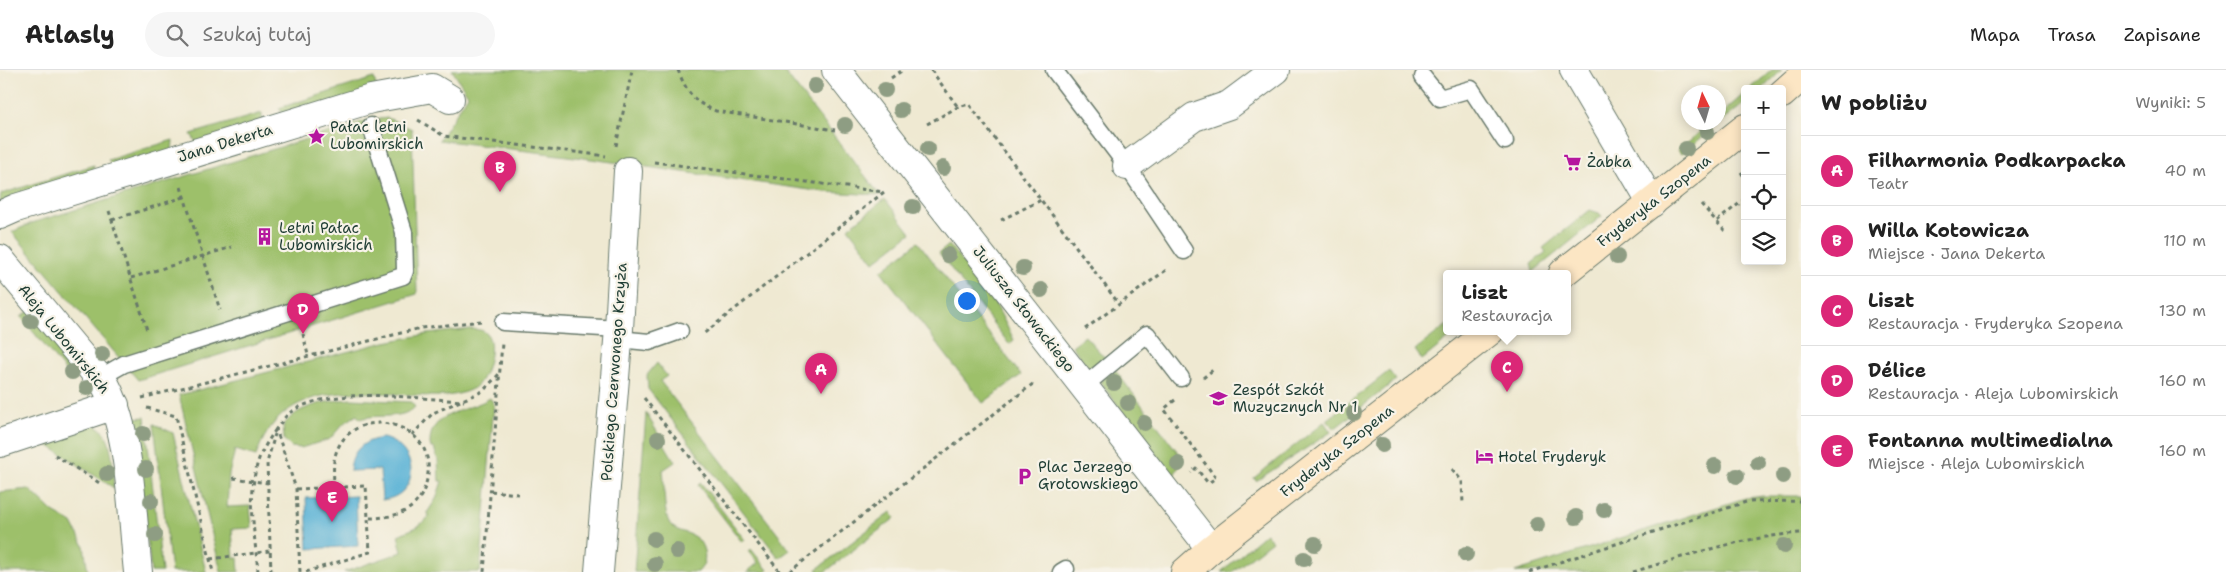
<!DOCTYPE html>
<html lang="pl">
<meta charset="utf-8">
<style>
body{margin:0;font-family:"Shantell Sans",sans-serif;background:#f6f6f6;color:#222}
.controls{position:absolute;right:15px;top:15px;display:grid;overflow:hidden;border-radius:5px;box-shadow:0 2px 12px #0003}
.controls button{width:45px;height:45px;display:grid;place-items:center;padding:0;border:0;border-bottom:1px solid #e0e0e0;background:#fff;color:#222;font:25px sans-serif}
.compass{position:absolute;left:1681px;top:15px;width:45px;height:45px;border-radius:50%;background:#fff;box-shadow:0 2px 12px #0003;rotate:355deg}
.you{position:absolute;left:966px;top:230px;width:18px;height:18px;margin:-12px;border:4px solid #fff;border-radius:50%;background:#1a73e8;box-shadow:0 0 0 8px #1a73e833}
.badge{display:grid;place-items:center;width:32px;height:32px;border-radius:50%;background:#db2777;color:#fff;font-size:16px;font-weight:700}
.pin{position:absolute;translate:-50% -41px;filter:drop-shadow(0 1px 2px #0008)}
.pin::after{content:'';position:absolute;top:26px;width:18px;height:15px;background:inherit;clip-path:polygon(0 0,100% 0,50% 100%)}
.popup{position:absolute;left:1443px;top:200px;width:128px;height:65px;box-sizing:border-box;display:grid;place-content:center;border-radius:5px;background:#fff;filter:drop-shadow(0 1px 4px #0005);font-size:16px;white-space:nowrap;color:#767676}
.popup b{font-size:19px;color:#222}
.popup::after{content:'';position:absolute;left:50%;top:100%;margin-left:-10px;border:10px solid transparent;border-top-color:#fff}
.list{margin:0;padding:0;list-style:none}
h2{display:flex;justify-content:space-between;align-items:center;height:65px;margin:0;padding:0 20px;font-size:21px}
h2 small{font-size:16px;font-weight:400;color:#767676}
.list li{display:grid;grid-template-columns:32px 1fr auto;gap:15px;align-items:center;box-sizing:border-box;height:70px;padding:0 20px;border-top:1px solid #e0e0e0}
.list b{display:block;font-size:19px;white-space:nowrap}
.list p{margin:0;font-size:16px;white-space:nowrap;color:#767676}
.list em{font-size:16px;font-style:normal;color:#767676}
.icon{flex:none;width:28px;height:28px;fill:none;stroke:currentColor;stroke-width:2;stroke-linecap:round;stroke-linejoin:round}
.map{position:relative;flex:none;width:1801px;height:502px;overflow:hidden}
header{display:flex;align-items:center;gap:30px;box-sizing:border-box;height:70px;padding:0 25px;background:#fff;border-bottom:1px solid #e0e0e0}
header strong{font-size:24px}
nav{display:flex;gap:28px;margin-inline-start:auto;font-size:18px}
.search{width:350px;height:45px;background:#f6f6f6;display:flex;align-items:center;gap:12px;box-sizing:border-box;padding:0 18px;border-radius:28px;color:#767676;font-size:19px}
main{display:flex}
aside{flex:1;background:#fff}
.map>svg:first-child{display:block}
</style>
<header>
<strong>Atlasly</strong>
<div class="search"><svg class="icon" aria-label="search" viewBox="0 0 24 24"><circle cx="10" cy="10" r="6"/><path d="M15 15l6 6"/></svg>Szukaj tutaj</div>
<nav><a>Mapa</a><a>Trasa</a><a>Zapisane</a></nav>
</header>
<main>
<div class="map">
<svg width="1801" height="502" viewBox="0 0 1801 502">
<rect width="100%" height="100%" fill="#f7f3e8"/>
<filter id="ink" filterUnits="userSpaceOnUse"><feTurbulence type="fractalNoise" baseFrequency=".02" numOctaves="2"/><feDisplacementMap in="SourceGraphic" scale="10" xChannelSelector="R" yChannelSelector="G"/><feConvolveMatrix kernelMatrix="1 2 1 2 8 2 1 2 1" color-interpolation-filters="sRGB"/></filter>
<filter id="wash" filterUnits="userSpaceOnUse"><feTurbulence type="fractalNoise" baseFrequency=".0096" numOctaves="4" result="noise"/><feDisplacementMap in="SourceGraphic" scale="20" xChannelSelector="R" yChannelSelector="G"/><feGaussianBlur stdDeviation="1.12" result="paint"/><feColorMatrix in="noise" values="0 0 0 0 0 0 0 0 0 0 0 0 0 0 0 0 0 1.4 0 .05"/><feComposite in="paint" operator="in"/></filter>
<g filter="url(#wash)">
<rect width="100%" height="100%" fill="#efe9d2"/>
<g fill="#9dc06a" stroke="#5e7e4f">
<path d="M 452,0 L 783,0 L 880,125 L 824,122 L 591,89 L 439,70 L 468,25 Z"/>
<path d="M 1772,0 L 1782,0 L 1762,19 L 1750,19 Z"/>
<path d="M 374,8 L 377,19 L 285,47 L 279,38 Z"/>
<path d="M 1745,23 L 1745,33 L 1681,84 L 1678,80 L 1711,53 L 1718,52 L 1719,46 Z"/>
<path d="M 262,43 L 262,53 L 197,74 L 191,64 Z"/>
<path d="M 388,48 L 412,59 L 417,224 L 138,310 L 12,162 L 32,153 L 369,50 Z"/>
<path d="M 173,70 L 172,82 L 115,100 L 108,90 Z"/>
<path d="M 94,95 L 92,106 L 0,134 L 1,124 Z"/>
<path d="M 885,129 L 911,163 L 874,192 L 848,158 Z"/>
<path d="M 1590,140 L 1599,143 L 1602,146 L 1533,202 L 1531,194 L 1546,182 L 1543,178 Z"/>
<path d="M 918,172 L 1021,305 L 983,333 L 881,201 Z"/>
<path d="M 949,175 L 970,201 L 973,200 L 992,227 L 1014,270 L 1009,274 L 939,183 Z"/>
<path d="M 29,241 L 80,302 L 72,309 L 21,247 Z"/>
<path d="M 1447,255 L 1447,261 L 1458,261 L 1422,290 L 1415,280 Z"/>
<path d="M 472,259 C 477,260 482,259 486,263 C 497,273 486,311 474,318 C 454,329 432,326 410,325 C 348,321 281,313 256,386 L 235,380 L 229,404 L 227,437 L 250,436 L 252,458 L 232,459 L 234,488 L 238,488 L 239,502 L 221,502 L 179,325 L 385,272 L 428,264 Z"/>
<path d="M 1085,266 L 1107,290 L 1091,301 L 1072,276 Z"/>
<path d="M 657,293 L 667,306 L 660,311 L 790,480 L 779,488 L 648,319 L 647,305 Z"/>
<path d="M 1115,300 L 1183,389 L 1173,407 L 1100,312 Z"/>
<path d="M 1389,301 L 1396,310 L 1334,359 L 1327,350 Z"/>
<path d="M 490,328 L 494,334 L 480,502 L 344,502 L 402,482 L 398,465 L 417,457 L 429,447 L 427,443 L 436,429 L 442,411 L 439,411 L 438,390 L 434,378 L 431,378 L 430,374 C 429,341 468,342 490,328 Z"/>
<path d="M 351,329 L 411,332 L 415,337 C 401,351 377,343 360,349 L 357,345 L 343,354 L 330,369 L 301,378 L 291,377 L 284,370 L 283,356 C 297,335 327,331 351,329 Z"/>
<path d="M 646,343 L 675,392 L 663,400 C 665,415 663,436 668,450 C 674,467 698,457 704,481 C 706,489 704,496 698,502 L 634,502 Z"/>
<path d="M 145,347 L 162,502 L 151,502 L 134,348 Z"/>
<path d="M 1324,352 L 1331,362 L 1256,411 L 1254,408 Z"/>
<path d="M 93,354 C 115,363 112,397 114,418 L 38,369 Z"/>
<path d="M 154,354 L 173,363 L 206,502 L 171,502 Z"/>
<path d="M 701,413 L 745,470 L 742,472 L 698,415 Z"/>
<path d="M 29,419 L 53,442 L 72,453 L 84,476 L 88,502 L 0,502 L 0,422 Z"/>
<path d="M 1763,426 L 1801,426 L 1801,502 L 1515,502 L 1745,428 Z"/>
<path d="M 891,442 L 895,448 L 825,502 L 819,502 L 817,499 Z"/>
<path d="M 1266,463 L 1272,471 L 1232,502 L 1221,502 Z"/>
<path d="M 751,479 L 768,500 L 765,502 L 747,502 L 758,493 L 749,481 Z"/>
</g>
<g fill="#57b1d5" stroke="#3b7784">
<path d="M 383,368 C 420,378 421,426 382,430 L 380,400 L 350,401 C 351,381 363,370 383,368 Z"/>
<path d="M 356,426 L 358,476 L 308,479 L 306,428 Z"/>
</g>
</g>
<g filter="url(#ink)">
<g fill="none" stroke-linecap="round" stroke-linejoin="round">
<defs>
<g id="lane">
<path d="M 1054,0 L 1127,96 L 1184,181"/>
<path d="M 1423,7 L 1440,28 L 1471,19 L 1505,71"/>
<path d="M 503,252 L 619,259"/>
<path d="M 618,269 L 649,272 L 680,261"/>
<path d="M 99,308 L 124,294 L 403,206 L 405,201 L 404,162 L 371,56"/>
<path d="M 1084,316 L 1147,264 L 1181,308"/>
<path d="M 1061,502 L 1066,499"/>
</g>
<g id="street">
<path d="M 836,0 L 1211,479"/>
<path d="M 1574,0 L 1652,133"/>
<path d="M 1127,96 L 1194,47 L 1229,35 L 1276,0"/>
<path d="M 0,145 L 16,138 L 371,29 L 432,18 L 450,29"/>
<path d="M 0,189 L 106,316 C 131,364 132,447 138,502"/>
<path d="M 0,373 L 115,335"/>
<path d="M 599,502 L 619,259 L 628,101"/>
</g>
<g id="secondary">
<path d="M 1782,24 L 1801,7"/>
<path d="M 1563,203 L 1745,58"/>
<path d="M 1185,502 L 1211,479 L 1490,261"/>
</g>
</defs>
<use href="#lane" stroke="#68796b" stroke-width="19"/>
<use href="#street" stroke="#68796b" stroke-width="30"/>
<use href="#secondary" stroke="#68796b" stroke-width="30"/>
<g stroke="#68796b" stroke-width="3" stroke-dasharray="4 4" stroke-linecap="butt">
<path d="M 678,0 C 686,21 694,33 716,41 L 835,60"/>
<path d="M 931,0 L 958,37"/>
<path d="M 891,8 L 903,0"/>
<path d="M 418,50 L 444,66 L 606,86"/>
<path d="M 927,54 L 958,37 L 969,34 L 1119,234"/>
<path d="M 616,76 L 632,0"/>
<path d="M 654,92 L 884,122 L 702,265"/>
<path d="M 1741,102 L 1745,108"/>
<path d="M 181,117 L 220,240"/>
<path d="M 1701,134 L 1725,161"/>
<path d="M 109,141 L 148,263"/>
<path d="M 112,150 L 184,127"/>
<path d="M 1001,150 L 1041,130"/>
<path d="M 1717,151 L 1745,129"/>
<path d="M 131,208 L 232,177"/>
<path d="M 1085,259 L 1169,198"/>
<path d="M 303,264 L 308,285"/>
<path d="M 1203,308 L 1214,299"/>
<path d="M 142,328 L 421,258 L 481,251"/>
<path d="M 644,328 L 780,502"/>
<path d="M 1175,330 L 1164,339 L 1216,408 L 1208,413 L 1196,398 L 1191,403"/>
<path d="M 147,338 L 176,346 L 213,502"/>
<path d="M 412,365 L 433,343 L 483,321 L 500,303"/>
<path d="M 55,385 L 101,414"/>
<path d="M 1452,399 L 1462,411 L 1463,434"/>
<path d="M 233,408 L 268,413"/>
<path d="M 296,419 L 366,416 L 368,448 C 390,448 413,444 423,422 C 453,350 345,326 334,391 C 333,400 334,409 334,418"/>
<path d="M 491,421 L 518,424"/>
<path d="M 210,489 L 270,481"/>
<path d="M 258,502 C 255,465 246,422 260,386 C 264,377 270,368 276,359"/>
<path d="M 271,502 L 267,393 L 275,364"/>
<path d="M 300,502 L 296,419 L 276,359 C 280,354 284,348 288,344 C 328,314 416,329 464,331"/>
<path d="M 306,502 L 370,482 L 368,448"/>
<path d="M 484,502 L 502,273"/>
<path d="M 789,502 L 1034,313"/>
<path d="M 1529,502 L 1746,432 L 1801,431"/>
<path d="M 1633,502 C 1688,485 1743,467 1801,463"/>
</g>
<use href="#lane" stroke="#fff" stroke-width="16"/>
<use href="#street" stroke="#fff" stroke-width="28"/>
<use href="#secondary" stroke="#fce6c4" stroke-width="28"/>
</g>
<g fill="#8e9d83">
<circle cx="815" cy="16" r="8"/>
<circle cx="885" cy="20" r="8"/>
<circle cx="901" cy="40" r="8"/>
<circle cx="845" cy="55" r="8"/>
<circle cx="1707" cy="62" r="8"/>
<circle cx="928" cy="79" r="8"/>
<circle cx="1686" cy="79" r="8"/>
<circle cx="943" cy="98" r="8"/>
<circle cx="913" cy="137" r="8"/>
<circle cx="948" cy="185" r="8"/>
<circle cx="1617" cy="187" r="8"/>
<circle cx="1023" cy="198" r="8"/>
<circle cx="1041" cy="220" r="8"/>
<circle cx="31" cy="251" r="8"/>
<circle cx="102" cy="284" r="8"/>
<circle cx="72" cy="302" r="8"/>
<circle cx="1114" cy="313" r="8"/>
<circle cx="87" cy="318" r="8"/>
<circle cx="1128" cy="333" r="8"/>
<circle cx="1354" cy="343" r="8"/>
<circle cx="1144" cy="353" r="8"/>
<circle cx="143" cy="364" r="8"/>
<circle cx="658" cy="369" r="8"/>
<circle cx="1382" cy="375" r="8"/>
<circle cx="1758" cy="393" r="8"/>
<circle cx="1178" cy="394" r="8"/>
<circle cx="1715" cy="396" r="8"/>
<circle cx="146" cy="399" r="8"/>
<circle cx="107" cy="404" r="8"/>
<circle cx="1737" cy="406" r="8"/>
<circle cx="1783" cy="406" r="8"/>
<circle cx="151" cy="431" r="8"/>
<circle cx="1604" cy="440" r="8"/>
<circle cx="1576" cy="447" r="8"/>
<circle cx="1537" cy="455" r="8"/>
<circle cx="155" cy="465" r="8"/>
<circle cx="654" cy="469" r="8"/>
<circle cx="1315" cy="474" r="8"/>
<circle cx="1784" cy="476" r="8"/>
<circle cx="677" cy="481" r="8"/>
<circle cx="1466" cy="484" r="8"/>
<circle cx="1304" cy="489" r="8"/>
<circle cx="655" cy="494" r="8"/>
</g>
</g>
<defs>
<symbol id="sight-bare" viewBox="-9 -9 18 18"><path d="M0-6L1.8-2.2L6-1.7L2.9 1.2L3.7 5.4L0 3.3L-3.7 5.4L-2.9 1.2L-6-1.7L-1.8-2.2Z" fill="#b5179e" stroke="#f7f3e8" stroke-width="2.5" paint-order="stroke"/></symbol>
<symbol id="supermarket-bare" viewBox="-9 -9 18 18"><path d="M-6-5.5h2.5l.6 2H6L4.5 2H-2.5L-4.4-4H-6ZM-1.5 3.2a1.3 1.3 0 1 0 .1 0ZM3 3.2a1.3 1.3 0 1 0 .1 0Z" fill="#b5179e" stroke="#f7f3e8" stroke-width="2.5" paint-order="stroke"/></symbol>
<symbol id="building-bare" viewBox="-9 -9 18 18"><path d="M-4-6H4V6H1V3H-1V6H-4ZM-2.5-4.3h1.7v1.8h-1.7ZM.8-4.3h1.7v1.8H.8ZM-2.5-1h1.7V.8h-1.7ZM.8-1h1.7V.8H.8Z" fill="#b5179e" stroke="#f7f3e8" stroke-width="2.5" paint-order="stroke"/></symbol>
<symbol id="school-bare" viewBox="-9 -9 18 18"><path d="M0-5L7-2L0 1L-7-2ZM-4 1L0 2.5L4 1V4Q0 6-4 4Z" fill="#b5179e" stroke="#f7f3e8" stroke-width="2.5" paint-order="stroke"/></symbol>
<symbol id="hotel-bare" viewBox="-9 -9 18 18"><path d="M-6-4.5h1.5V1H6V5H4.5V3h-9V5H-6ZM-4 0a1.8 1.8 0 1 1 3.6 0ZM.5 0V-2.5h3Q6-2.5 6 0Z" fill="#b5179e" stroke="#f7f3e8" stroke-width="2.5" paint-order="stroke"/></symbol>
<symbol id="parking-bare" viewBox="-9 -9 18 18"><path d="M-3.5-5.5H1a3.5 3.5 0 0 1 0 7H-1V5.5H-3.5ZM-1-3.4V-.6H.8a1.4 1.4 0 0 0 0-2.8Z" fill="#b5179e" stroke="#f7f3e8" stroke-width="2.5" paint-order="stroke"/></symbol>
</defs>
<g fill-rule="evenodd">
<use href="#sight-bare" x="304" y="54" width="25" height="25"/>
<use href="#supermarket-bare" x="1560" y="80" width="25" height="25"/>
<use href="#building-bare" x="252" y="154" width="25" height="25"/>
<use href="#school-bare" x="1206" y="316" width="25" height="25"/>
<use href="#hotel-bare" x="1472" y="374" width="25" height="25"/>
<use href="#parking-bare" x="1012" y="394" width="25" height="25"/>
</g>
<g text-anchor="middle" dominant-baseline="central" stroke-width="4.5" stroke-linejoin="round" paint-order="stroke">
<g font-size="15" fill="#1f3d34" stroke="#f7f3e8" text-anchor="start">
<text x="330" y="57">Pałac letni<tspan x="330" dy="17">Lubomirskich</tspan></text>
<text x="1587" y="92">Żabka</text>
<text x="279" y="158">Letni Pałac<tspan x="279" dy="17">Lubomirskich</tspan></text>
<text x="1233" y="320">Zespół Szkół<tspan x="1233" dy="17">Muzycznych Nr 1</tspan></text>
<text x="1498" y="387">Hotel Fryderyk</text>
<text x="1038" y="397">Plac Jerzego<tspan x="1038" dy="17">Grotowskiego</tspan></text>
</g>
<g font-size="15" fill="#1f3d34" stroke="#f7f3e8">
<text transform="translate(225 73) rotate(-17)">Jana Dekerta</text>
<text transform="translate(1654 131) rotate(-38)">Fryderyka Szopena</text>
<text transform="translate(1024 239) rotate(52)">Juliusza Słowackiego</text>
<text transform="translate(64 269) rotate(51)">Aleja Lubomirskich</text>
<text transform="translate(614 302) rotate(-86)">Polskiego Czerwonego Krzyża</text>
<text transform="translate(1337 381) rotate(-38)">Fryderyka Szopena</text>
</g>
</g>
</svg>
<div class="controls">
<button>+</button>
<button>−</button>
<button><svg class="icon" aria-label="locate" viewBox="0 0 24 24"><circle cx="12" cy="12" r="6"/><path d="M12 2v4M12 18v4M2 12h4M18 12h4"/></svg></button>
<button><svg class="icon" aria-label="layers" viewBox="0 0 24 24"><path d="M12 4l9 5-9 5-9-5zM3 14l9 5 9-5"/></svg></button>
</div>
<svg class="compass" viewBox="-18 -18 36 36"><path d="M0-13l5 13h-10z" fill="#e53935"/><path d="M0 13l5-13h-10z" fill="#767676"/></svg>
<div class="you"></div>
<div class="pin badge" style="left:821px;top:324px">A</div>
<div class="pin badge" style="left:500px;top:122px">B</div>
<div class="pin badge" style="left:1507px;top:322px">C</div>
<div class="popup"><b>Liszt</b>Restauracja</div>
<div class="pin badge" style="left:303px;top:264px">D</div>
<div class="pin badge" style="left:332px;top:452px">E</div>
</div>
<aside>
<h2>W pobliżu<small>Wyniki: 5</small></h2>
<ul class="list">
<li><span class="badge">A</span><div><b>Filharmonia Podkarpacka</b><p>Teatr</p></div><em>40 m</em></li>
<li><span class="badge">B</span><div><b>Willa Kotowicza</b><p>Miejsce · Jana Dekerta</p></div><em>110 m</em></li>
<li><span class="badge">C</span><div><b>Liszt</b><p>Restauracja · Fryderyka Szopena</p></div><em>130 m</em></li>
<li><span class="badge">D</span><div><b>Délice</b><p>Restauracja · Aleja Lubomirskich</p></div><em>160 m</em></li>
<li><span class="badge">E</span><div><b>Fontanna multimedialna</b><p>Miejsce · Aleja Lubomirskich</p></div><em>160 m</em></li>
</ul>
</aside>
</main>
